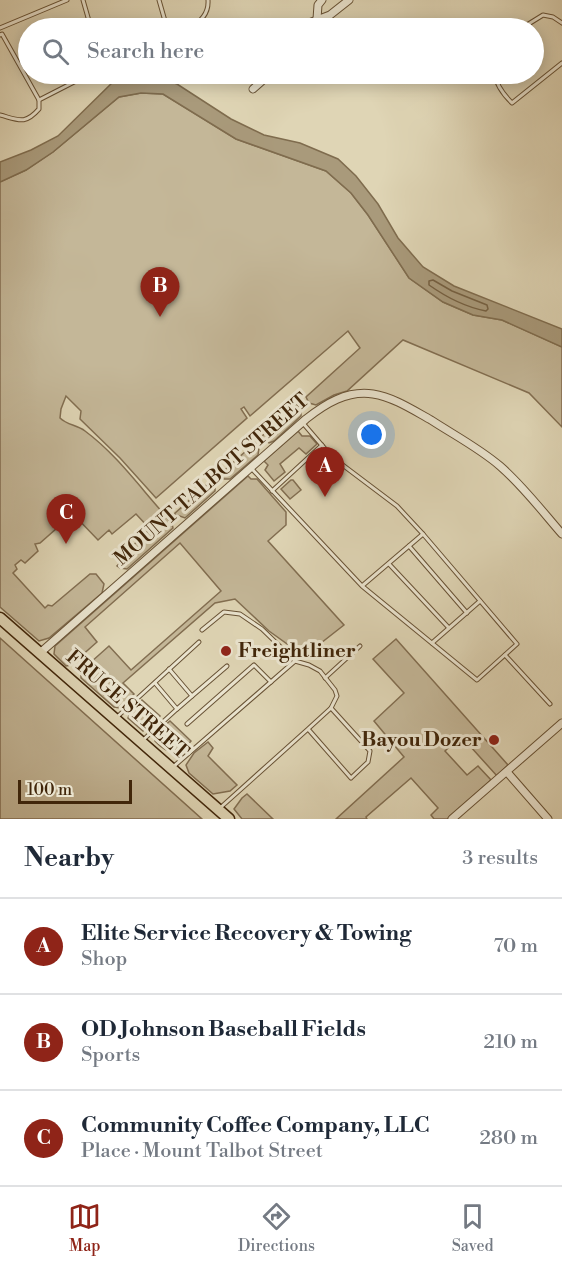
<!DOCTYPE html>
<meta charset="utf-8">
<style>
body{margin:0;font-family:"Libre Bodoni",serif;background:#f2f2f3;color:#1f2937}
.scale{position:absolute;left:18px;bottom:15px;width:114px;box-sizing:border-box;padding-left:6px;border:3px solid #41260a;border-top:0;font-size:16px;line-height:21px;white-space:nowrap;color:#41260a;-webkit-text-stroke:4px #eae4cf;paint-order:stroke}
.you{position:absolute;left:372px;top:435px;width:21px;height:21px;margin:-15px;border:4px solid #fff;border-radius:50%;background:#1a73e8;box-shadow:0 0 0 9px #1a73e833}
.badge{display:grid;place-items:center;width:39px;height:39px;border-radius:50%;background:#8f2418;color:#fff;font-size:20px;font-weight:700}
.pin{position:absolute;translate:-50% -50px;filter:drop-shadow(0 2px 3px #0008)}
.pin::after{content:'';position:absolute;top:32px;width:21px;height:18px;background:inherit;clip-path:polygon(0 0,100% 0,50% 100%)}
.list{margin:0;padding:0;list-style:none}
h2{display:flex;justify-content:space-between;align-items:center;height:78px;margin:0;padding:0 24px;font-size:26px}
h2 small{font-size:20px;font-weight:400;color:#747a83}
.list li{display:grid;grid-template-columns:39px 1fr auto;gap:18px;align-items:center;box-sizing:border-box;height:96px;padding:0 24px;border-top:2px solid #e0e1e3}
.list b{display:block;font-size:22px;white-space:nowrap}
.list p{margin:0;font-size:20px;white-space:nowrap;color:#747a83}
.list em{font-size:20px;font-style:normal;color:#747a83}
.icon{flex:none;width:33px;height:33px;fill:none;stroke:currentColor;stroke-width:2;stroke-linecap:round;stroke-linejoin:round}
.map{position:relative;flex:none;width:562px;height:819px;overflow:hidden}
.search{position:absolute;background:#fff;box-shadow:0 3px 15px #0003;left:18px;right:18px;top:18px;height:66px;display:flex;align-items:center;gap:15px;box-sizing:border-box;padding:0 21px;border-radius:33px;color:#747a83;font-size:22px}
.sheet{height:366px;background:#fff}
nav{display:flex;justify-content:space-around;align-items:center;box-sizing:border-box;height:84px;border-top:2px solid #e0e1e3;background:#fff;font-size:16px;color:#747a83}
nav a{display:grid;justify-items:center;gap:3px}
nav .on{color:#8f2418}
.map>svg:first-child{display:block}
</style>
<div class="map">
<svg width="562" height="819" viewBox="0 0 562 819">
<rect width="100%" height="100%" fill="#dfd5b5"/>
<filter id="stains"><feTurbulence type="fractalNoise" baseFrequency=".00333" numOctaves="4"/><feColorMatrix values="0 0 0 0 .2 0 0 0 0 .09 0 0 0 0 .02 0 0 0 .5 -.17"/></filter>
<radialGradient id="worn" r=".72"><stop offset=".6" stop-color="#630" stop-opacity="0"/><stop offset="1" stop-color="#630" stop-opacity=".3"/></radialGradient>
<g fill="#c4b798" stroke="#826e51" stroke-width="1.5">
<path d="M 141,93 L 163,94 L 236,139 L 326,171 L 351,193 L 368,215 L 409,278 L 443,302 L 473,315 L 502,320 L 562,347 L 562,427 L 529,393 L 403,340 L 347,391 L 334,395 L 316,405 L 309,403 L 306,397 L 360,348 L 348,331 L 250,416 L 244,407 L 241,409 L 247,418 L 156,498 L 120,458 L 80,419 L 81,411 L 66,396 L 61,409 L 60,418 C 67,425 77,425 85,431 C 115,453 139,486 164,514 L 172,524 L 173,528 L 127,569 L 120,568 L 117,566 L 123,560 L 122,556 L 150,529 L 136,514 L 112,534 L 109,530 L 98,540 L 73,514 L 40,543 L 35,544 L 38,551 L 25,563 L 21,560 L 15,565 L 17,569 L 13,573 L 45,608 L 48,605 L 52,606 L 90,574 L 96,574 L 104,584 L 102,593 L 49,638 L 39,641 L 0,607 L 0,182 L 26,170 L 53,152 L 119,97 Z"/>
<path d="M 297,405 L 301,411 L 301,416 L 274,441 L 269,443 L 261,437 Z"/>
<path d="M 298,431 L 302,436 L 310,436 L 317,444 L 306,454 L 299,448 L 280,464 L 285,472 L 274,481 L 265,470 L 268,465 L 264,461 Z"/>
<path d="M 255,443 L 259,448 L 258,455 L 230,479 L 224,479 L 220,474 Z"/>
<path d="M 323,452 L 335,464 L 323,475 L 312,463 Z"/>
<path d="M 248,476 L 251,479 L 257,479 L 286,512 L 286,525 L 268,541 L 344,625 L 312,650 L 306,644 L 297,651 L 269,631 L 235,599 L 215,603 L 123,683 L 134,694 L 120,708 L 114,707 L 81,678 L 81,671 L 109,646 L 131,670 L 221,591 L 180,543 L 85,627 L 97,642 L 71,665 L 66,666 L 54,654 L 55,646 Z"/>
<path d="M 212,480 L 215,482 L 215,491 L 185,518 L 174,514 Z"/>
<path d="M 291,480 L 293,480 L 301,490 L 290,499 L 281,489 Z"/>
<path d="M 0,638 L 202,819 L 0,819 Z"/>
<path d="M 396,639 L 508,765 L 497,776 L 461,736 L 445,751 L 467,775 L 478,766 L 491,780 L 447,819 L 434,819 L 431,815 L 438,808 L 411,778 L 366,817 L 367,819 L 336,819 L 404,757 L 374,721 L 404,693 L 373,659 Z"/>
<path d="M 142,700 L 160,716 L 143,731 L 128,718 L 131,710 Z"/>
<path d="M 170,721 L 191,741 C 179,757 167,754 155,741 L 156,733 Z"/>
<path d="M 208,742 L 213,748 L 208,756 L 237,785 L 230,791 L 213,794 L 189,773 L 186,765 L 194,753 Z"/>
<path d="M 247,794 L 273,819 L 242,819 L 234,809 L 242,798 Z"/>
</g>
<path fill="#a99a7b" stroke="#7f6c4e" stroke-width="1.5" d="M 154,76 L 177,84 L 231,119 L 264,135 L 300,143 L 338,159 L 356,176 L 378,204 L 398,238 L 423,267 L 454,286 L 562,329 L 562,347 L 502,320 L 473,315 L 443,302 L 409,278 L 368,215 L 351,193 L 326,171 L 236,139 L 163,94 L 141,93 L 119,97 L 53,152 L 26,170 L 0,182 L 0,162 L 31,150 L 58,136 L 115,80 Z"/>
<g fill="none" stroke-linecap="round" stroke-linejoin="round">
<path stroke="#756042" stroke-width="1.5" d="M 433,280 L 452,291 L 487,305 L 488,309 L 486,311 C 465,307 446,297 429,285 L 429,281 Z"/>
<defs>
<g id="lane">
<path d="M 83,0 L 91,28"/>
<path d="M 159,0 L 167,28"/>
<path d="M 0,28 L 67,0"/>
<path d="M 189,28 C 201,22 209,14 208,0"/>
<path d="M 522,28 L 543,15 L 553,17 L 562,23"/>
<path d="M 0,35 L 2,34 L 39,100"/>
<path d="M 495,74 C 496,85 504,95 512,103 L 562,63"/>
<path d="M 0,115 C 19,120 25,125 39,109 L 39,100 L 80,79 L 86,74"/>
<path d="M 302,422 L 332,457 L 397,506 L 423,534"/>
<path d="M 252,469 L 362,586 L 477,680 L 517,644 L 423,534 L 362,586"/>
<path d="M 272,491 L 322,445"/>
<path d="M 409,546 L 467,613"/>
<path d="M 389,564 L 449,628"/>
<path d="M 202,630 L 224,612 L 240,614 L 262,629 L 295,661"/>
<path d="M 432,643 L 480,601"/>
<path d="M 505,655 L 550,704"/>
<path d="M 169,669 L 192,696 L 177,709"/>
<path d="M 325,678 L 360,646"/>
<path d="M 192,696 L 227,666"/>
<path d="M 117,717 L 199,642"/>
<path d="M 187,724 L 254,665 L 271,682"/>
<path d="M 143,740 L 177,709 L 155,683"/>
<path d="M 173,767 L 295,661 L 309,665 L 320,671 L 335,690 L 337,696 L 331,708"/>
<path d="M 220,808 L 308,729 L 351,778 L 368,762 L 370,751 L 331,708 L 308,729"/>
</g>
<g id="street">
<path d="M 317,19 L 318,5 L 322,0"/>
<path d="M 305,28 L 309,23 L 330,15 L 349,0"/>
<path d="M 253,89 L 270,74"/>
<path d="M 40,653 L 306,419 C 325,404 347,390 373,394 C 393,397 413,410 431,420 C 454,435 479,448 500,466 C 523,486 542,511 562,534"/>
<path d="M 507,772 L 548,819"/>
<path d="M 452,819 L 562,723"/>
</g>
<path id="primary" d="M 0,618 L 229,819"/>
</defs>
<use href="#lane" stroke="#685235" stroke-width="5"/>
<use href="#street" stroke="#685235" stroke-width="9"/>
<use href="#primary" stroke="#41260a" stroke-width="13"/>
<use href="#lane" stroke="#eae4cf" stroke-width="3"/>
<use href="#street" stroke="#eae4cf" stroke-width="7"/>
<use href="#primary" stroke="#dfd5b5" stroke-width="10"/>
</g>
<g fill="#8f2418" stroke="#eae4cf" stroke-width="2">
<circle cx="226" cy="651" r="6"/>
<circle cx="494" cy="740" r="6"/>
</g>
<g text-anchor="middle" dominant-baseline="central" stroke-width="6" stroke-linejoin="round" paint-order="stroke">
<g font-size="20" fill="#41260a" stroke="#eae4cf">
<text transform="translate(212 480) rotate(-41)">MOUNT TALBOT STREET</text>
<text transform="translate(127 705) rotate(41)">FRUGE STREET</text>
</g>
<g font-size="20" font-weight="bold" fill="#41260a" stroke="#eae4cf" text-anchor="start">
<text x="238" y="651">Freightliner</text>
<text x="482" y="740" text-anchor="end">Bayou Dozer</text>
</g>
</g>
<rect width="100%" height="100%" filter="url(#stains)"/>
<rect width="100%" height="100%" fill="url(#worn)"/>
</svg>
<div class="scale">100 m</div>
<div class="you"></div>
<div class="pin badge" style="left:325px;top:497px">A</div>
<div class="pin badge" style="left:160px;top:317px">B</div>
<div class="pin badge" style="left:66px;top:544px">C</div>
<div class="search"><svg class="icon" aria-label="search" viewBox="0 0 24 24"><circle cx="10" cy="10" r="6"/><path d="M15 15l6 6"/></svg>Search here</div>
</div>
<section class="sheet">
<h2>Nearby<small>3 results</small></h2>
<ul class="list">
<li><span class="badge">A</span><div><b>Elite Service Recovery &amp; Towing</b><p>Shop</p></div><em>70 m</em></li>
<li><span class="badge">B</span><div><b>OD Johnson Baseball Fields</b><p>Sports</p></div><em>210 m</em></li>
<li><span class="badge">C</span><div><b>Community Coffee Company, LLC</b><p>Place · Mount Talbot Street</p></div><em>280 m</em></li>
</ul>
</section>
<nav>
<a class="on"><svg class="icon" aria-label="map" viewBox="0 0 24 24"><path d="M3 6l6-2 6 2 6-2v14l-6 2-6-2-6 2zM9 4v14M15 6v14"/></svg>Map</a>
<a><svg class="icon" aria-label="directions" viewBox="0 0 24 24"><path d="M12 3l9 9-9 9-9-9zM9 14v-3h6M13 9l2 2-2 2"/></svg>Directions</a>
<a><svg class="icon" aria-label="saved" viewBox="0 0 24 24"><path d="M7 4h10v16l-5-4-5 4z"/></svg>Saved</a>
</nav>
